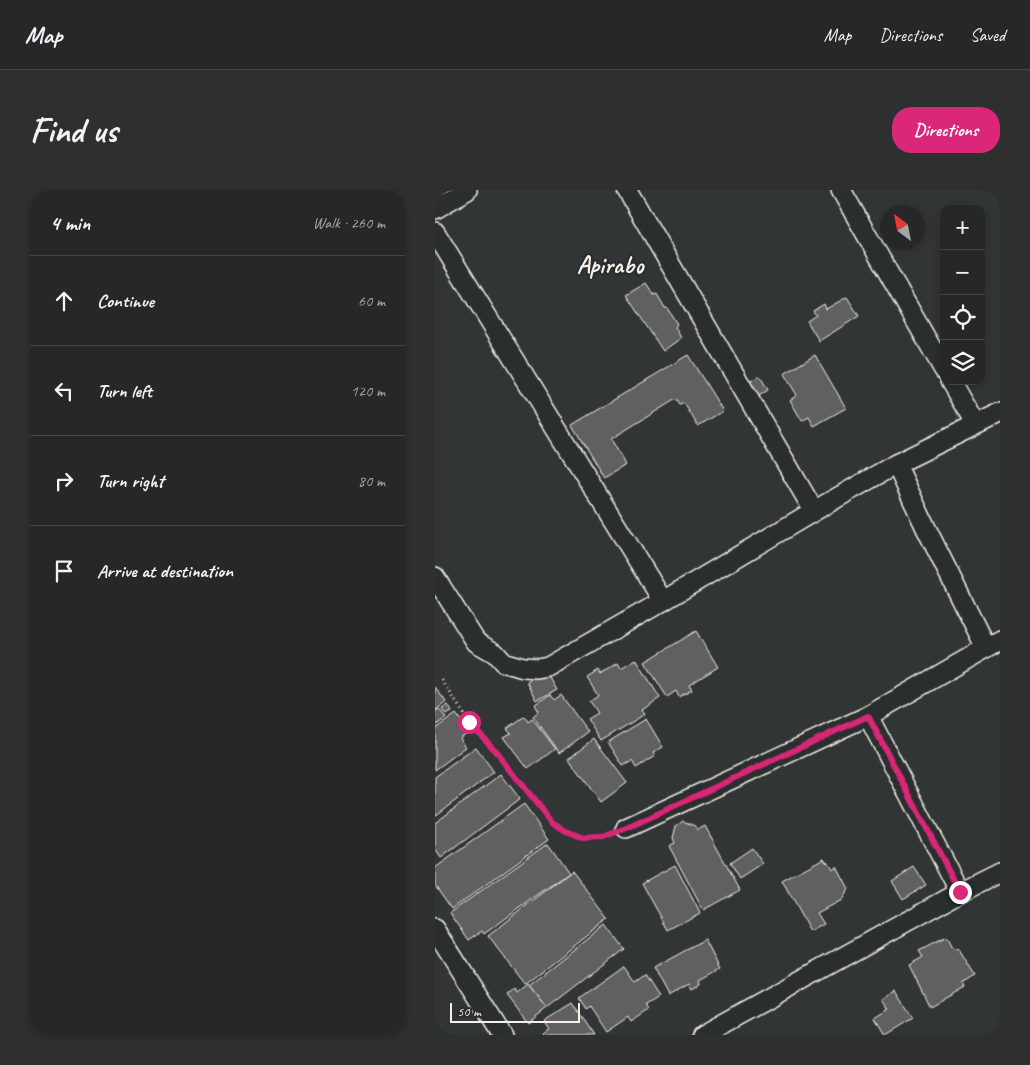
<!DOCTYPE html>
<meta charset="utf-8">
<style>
body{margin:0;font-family:Caveat,sans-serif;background:#2e3030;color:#f1f3f6}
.controls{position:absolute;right:15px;top:15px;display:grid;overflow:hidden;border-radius:10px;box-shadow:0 2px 8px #0003}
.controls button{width:45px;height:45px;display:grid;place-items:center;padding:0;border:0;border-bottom:1px solid #424445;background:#262828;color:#f1f3f6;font:25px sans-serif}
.compass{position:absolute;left:445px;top:15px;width:45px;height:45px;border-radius:50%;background:#262828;box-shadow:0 2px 8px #0003;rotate:328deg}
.scale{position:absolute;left:15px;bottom:12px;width:130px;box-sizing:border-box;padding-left:5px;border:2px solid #f4f1e8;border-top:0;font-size:14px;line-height:18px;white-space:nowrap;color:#f4f1e8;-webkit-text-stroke:4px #2a2d2e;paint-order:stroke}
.stop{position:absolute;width:15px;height:15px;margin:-11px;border:4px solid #db2777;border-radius:50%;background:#fff}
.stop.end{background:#db2777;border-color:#fff;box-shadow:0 1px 5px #0008}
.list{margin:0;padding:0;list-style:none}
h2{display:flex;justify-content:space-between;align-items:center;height:65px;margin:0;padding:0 20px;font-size:21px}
h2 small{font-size:16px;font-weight:400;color:#a4a6a8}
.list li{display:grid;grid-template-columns:32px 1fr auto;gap:15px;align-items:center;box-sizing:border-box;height:90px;padding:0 20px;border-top:1px solid #424445}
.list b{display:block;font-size:19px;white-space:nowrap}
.list em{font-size:16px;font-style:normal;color:#a4a6a8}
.icon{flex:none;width:28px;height:28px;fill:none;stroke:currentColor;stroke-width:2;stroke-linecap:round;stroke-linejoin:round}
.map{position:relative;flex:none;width:565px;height:845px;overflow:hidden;border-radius:20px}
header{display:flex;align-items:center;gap:30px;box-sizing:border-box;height:70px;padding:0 25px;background:#262828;border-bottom:1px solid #424445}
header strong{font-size:24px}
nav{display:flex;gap:28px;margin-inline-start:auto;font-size:18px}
.intro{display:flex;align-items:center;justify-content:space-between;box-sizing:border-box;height:120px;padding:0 30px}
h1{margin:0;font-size:35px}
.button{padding:12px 22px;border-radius:20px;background:#db2777;color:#fff;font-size:18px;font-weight:700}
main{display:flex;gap:30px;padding:0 30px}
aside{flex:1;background:#262828;border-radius:20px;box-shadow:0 2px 8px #0003}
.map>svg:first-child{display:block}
</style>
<header>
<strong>Map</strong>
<nav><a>Map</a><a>Directions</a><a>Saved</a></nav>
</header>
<div class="intro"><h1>Find us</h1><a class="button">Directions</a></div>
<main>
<aside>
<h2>4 min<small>Walk · 260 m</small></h2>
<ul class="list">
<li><svg class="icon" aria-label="ahead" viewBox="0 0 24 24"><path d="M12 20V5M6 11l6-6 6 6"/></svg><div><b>Continue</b></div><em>60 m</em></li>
<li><svg class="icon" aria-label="left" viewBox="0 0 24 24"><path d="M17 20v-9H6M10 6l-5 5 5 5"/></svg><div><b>Turn left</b></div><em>120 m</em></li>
<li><svg class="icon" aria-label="right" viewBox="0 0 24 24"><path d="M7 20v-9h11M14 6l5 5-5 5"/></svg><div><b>Turn right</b></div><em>80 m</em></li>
<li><svg class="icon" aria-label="arrive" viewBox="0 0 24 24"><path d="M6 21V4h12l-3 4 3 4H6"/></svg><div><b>Arrive at destination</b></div></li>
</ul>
</aside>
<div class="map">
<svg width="565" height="845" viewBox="0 0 565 845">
<rect width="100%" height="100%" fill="#323535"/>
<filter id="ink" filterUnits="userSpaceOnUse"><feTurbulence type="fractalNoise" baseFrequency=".02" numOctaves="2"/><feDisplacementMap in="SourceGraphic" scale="10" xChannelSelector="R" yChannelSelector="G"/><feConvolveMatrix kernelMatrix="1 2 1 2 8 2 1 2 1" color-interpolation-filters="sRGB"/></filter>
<g filter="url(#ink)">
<g fill="#5f605f" stroke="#f4f1e8">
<path d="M 211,93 L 219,105 L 222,104 L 230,118 L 232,118 L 242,134 L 240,137 L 246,148 L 228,161 L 191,105 Z"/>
<path d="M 412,107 L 424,126 L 384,151 L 372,131 L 381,125 L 378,121 L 389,114 L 391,119 Z"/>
<path d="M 253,165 L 288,221 L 263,236 L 249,213 L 245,215 L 241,209 L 176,249 L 191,275 L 169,288 L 137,235 Z"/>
<path d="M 380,165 L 411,218 L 379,236 L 374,227 L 367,231 L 355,210 L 362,205 L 349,184 Z"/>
<path d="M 325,186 L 333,200 L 321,208 L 312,193 Z"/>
<path d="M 261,441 L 283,477 L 254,495 L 257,500 L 244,507 L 241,501 L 232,507 L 210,472 Z"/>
<path d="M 201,469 L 225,508 L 207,520 L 210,524 L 166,551 L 152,529 L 162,523 L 154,511 L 163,505 L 152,487 L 163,480 L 165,484 L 183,473 L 186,478 Z"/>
<path d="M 111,481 L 122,500 L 102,511 L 92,492 Z"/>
<path d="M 0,497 L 11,512 L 0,521 Z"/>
<path d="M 115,505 L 119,510 L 126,505 L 153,542 L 124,563 L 98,527 L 104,522 L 100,516 Z"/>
<path d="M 13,515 L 17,522 L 11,525 L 7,519 Z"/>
<path d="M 4,519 L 11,528 L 0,536 L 0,522 Z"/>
<path d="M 21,524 L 34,542 L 25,548 L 31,557 L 0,580 L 0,539 Z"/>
<path d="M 89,526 L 93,532 L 97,529 L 120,559 L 93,579 L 69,547 L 76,543 L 72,538 Z"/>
<path d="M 211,529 L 228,557 L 218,563 L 220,566 L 201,578 L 197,571 L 188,576 L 173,552 Z"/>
<path d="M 159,549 L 192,593 L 166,612 L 134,568 Z"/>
<path d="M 41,557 L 59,582 L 0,626 L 0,587 Z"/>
<path d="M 66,584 L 85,609 L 6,668 L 0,659 L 0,633 Z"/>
<path d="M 89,614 L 114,649 L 17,719 L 0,695 L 0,678 Z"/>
<path d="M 248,631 L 260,636 L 263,640 L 270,636 L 305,700 L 268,720 L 234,656 L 240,653 L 238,648 L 241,636 Z"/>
<path d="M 113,653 L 134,683 L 49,744 L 47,741 L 34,750 L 15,723 Z"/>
<path d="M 317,658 L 328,674 L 305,689 L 295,673 Z"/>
<path d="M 389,668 L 391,672 L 392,671 L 397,679 L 401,676 L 413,699 L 406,710 L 382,723 L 389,734 L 375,742 L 347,691 Z"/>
<path d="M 240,675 L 265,723 L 233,740 L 207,693 Z"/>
<path d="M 479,677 L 491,695 L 468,709 L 457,691 Z"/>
<path d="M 137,681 L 174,729 L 90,794 L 53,746 Z"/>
<path d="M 171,735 L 189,759 L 112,818 L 94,795 Z"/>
<path d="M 511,747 L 517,758 L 524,760 L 540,786 L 528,794 L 530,797 L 495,817 L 474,775 L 488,767 L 484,761 Z"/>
<path d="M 270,750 L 285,779 L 265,790 L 266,794 L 257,799 L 254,794 L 233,806 L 218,778 Z"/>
<path d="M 189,776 L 200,792 L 210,785 L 224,807 L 211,815 L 214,820 L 196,832 L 193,827 L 171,842 L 154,816 L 151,819 L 144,808 Z"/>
<path d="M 93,794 L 112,818 L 93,833 L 72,805 L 79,799 L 82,803 Z"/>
<path d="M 461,801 L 478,828 L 450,845 L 440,828 L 455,819 L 448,809 Z"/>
<path d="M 138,813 L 159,845 L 109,845 L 108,843 L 114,839 L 109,831 Z"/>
</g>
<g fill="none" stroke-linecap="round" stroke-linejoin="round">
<defs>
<g id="street">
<path d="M 192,0 L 379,321"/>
<path d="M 406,0 L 509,180"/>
<path d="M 0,19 L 32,0"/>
<path d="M 0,42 L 228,411"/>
<path d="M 515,191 L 540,234"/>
<path d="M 461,274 L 491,338 L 551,458"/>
<path d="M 0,387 L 41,452 L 60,463 L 68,472 L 88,478 L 102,479 L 113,477 L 228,411 L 379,321 L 461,274 L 565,223"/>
<path d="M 433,526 L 525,702"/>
<path d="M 191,638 L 433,526 L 565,450"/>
<path d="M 0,739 L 67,845"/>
<path d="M 267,845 L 525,702 L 565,682"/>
</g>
</defs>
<use href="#street" stroke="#f4f1e8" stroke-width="22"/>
<path stroke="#f4f1e8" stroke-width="3" stroke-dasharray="1 4" stroke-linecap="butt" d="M 7,490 L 34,532 L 59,559 L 117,632 L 131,641 L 148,647 L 168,647 L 177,643"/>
<use href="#street" stroke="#2a2d2e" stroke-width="19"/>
</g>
</g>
<g fill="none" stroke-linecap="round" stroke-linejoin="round" filter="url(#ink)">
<path stroke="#db2777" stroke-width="6" d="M 34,532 L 59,559 L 117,632 L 131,641 L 148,648 L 168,647 L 192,638 L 433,526 L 525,702"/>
</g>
<g text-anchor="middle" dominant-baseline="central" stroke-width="4.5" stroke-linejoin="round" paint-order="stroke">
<g font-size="25" font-weight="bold" fill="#f4f1e8" stroke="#2a2d2e">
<text x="175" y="75">Apirabo</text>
</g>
</g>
</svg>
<div class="controls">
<button>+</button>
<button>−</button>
<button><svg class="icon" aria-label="locate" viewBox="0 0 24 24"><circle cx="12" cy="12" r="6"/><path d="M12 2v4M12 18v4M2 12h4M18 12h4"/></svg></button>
<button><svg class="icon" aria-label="layers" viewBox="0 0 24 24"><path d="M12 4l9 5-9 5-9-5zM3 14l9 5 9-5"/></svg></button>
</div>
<svg class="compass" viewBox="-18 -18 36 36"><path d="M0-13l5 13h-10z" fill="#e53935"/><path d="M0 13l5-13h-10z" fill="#a4a6a8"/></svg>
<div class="scale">50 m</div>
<div class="stop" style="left:34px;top:532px"></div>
<div class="stop end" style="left:525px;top:702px"></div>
</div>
</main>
